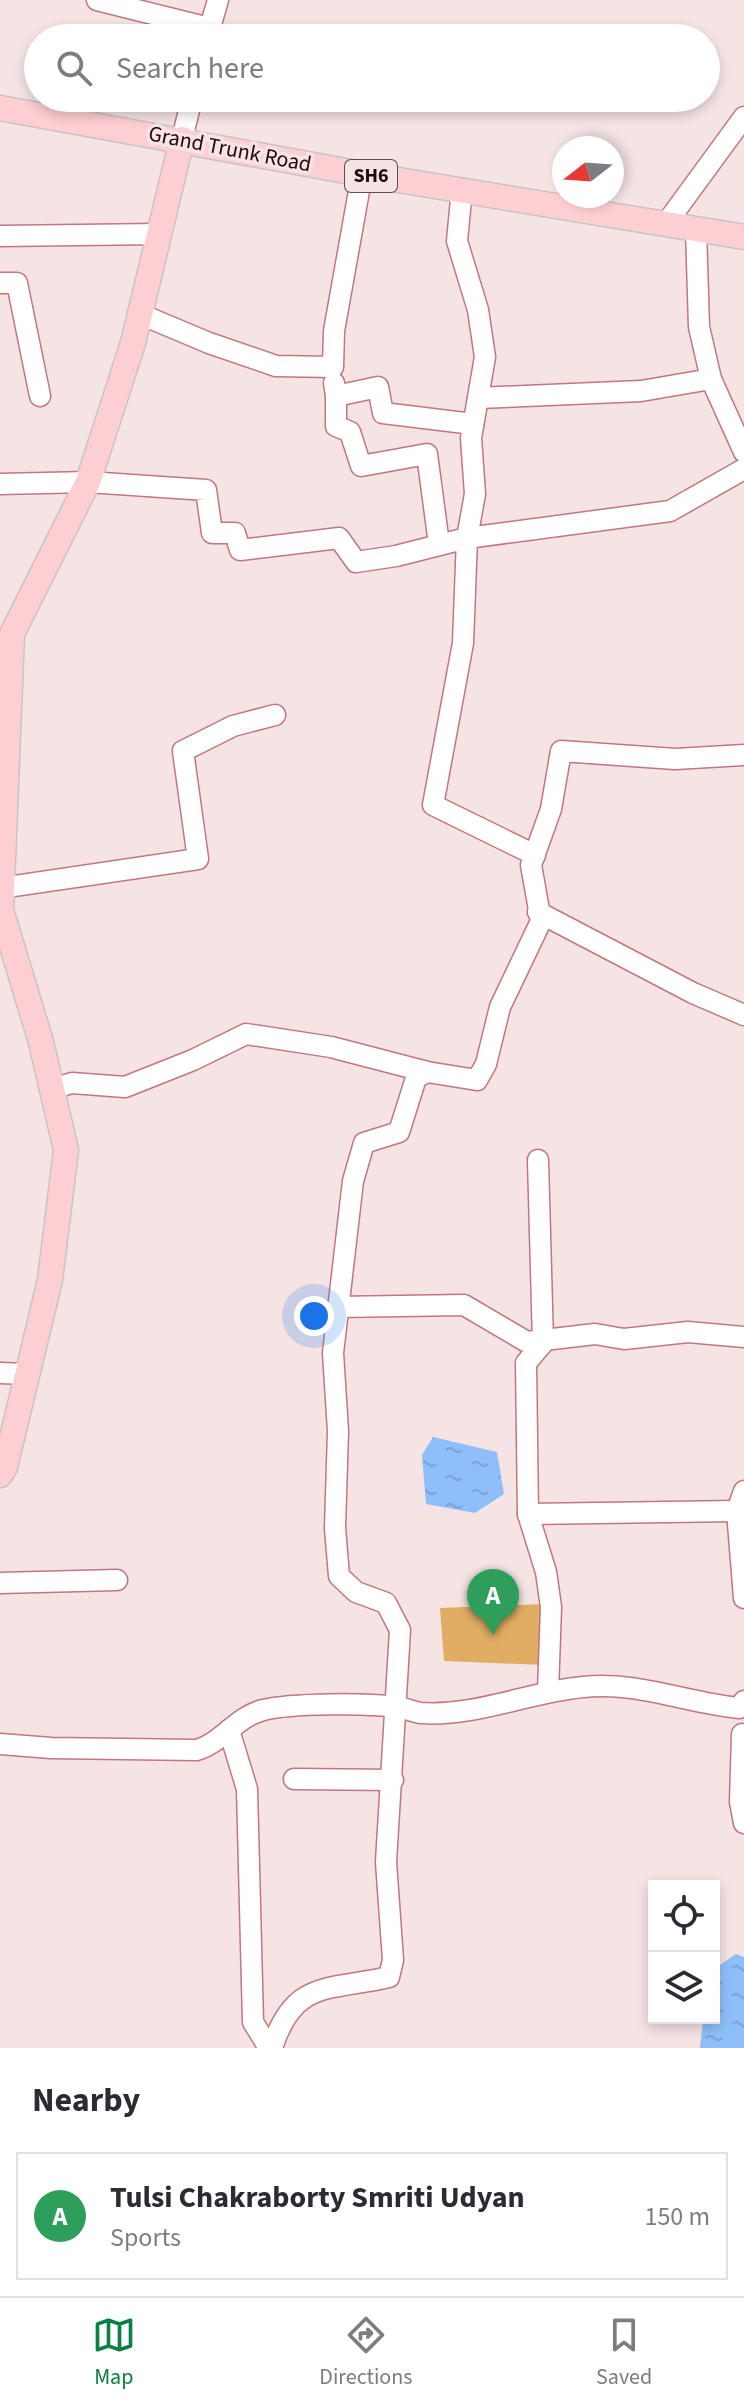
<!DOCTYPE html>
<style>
body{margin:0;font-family:"Source Sans 3",sans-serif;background:#f2f2f3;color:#2b2b33}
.controls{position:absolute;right:24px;bottom:24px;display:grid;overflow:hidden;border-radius:0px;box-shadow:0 4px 12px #0003}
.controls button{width:72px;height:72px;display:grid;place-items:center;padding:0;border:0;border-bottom:2px solid #e1e1e2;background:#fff;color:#2b2b33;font:40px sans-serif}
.compass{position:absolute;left:552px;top:136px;width:72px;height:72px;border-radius:50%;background:#fff;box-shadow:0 4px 12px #0003;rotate:253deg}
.you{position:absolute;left:314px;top:1316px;width:28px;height:28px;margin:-20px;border:6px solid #fff;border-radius:50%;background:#1a73e8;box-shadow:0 0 0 12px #1a73e833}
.badge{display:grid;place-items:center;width:52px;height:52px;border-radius:50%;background:#0b8043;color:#fff;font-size:26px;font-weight:700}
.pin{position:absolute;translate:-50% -66px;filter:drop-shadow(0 2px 4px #0008)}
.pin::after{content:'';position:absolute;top:42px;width:28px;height:24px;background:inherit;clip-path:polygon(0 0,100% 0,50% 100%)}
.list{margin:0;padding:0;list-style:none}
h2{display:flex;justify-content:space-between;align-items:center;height:104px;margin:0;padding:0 32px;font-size:34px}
h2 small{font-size:26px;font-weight:400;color:#7c7c81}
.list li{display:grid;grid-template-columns:52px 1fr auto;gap:24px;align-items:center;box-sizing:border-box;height:128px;margin:0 16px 16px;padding:0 16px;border:2px solid #e1e1e2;border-radius:0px}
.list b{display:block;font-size:30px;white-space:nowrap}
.list p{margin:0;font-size:26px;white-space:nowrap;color:#7c7c81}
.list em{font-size:26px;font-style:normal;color:#7c7c81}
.icon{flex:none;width:44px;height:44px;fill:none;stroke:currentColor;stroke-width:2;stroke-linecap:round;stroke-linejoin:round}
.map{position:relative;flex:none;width:744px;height:2048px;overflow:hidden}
.search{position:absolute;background:#fff;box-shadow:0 4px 12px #0003;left:24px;right:24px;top:24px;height:88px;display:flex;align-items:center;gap:20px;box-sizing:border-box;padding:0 28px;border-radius:44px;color:#7c7c81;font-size:30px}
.sheet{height:248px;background:#fff}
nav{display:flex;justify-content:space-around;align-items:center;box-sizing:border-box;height:112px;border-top:2px solid #e1e1e2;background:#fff;font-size:22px;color:#7c7c81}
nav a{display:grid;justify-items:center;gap:4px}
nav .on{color:#0b8043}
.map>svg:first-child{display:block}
</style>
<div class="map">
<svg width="744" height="2048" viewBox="0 0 744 2048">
<defs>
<pattern id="water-ripples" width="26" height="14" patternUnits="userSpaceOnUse" patternTransform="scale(2)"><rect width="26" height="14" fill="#8ebffb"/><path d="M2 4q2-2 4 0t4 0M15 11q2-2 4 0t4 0" fill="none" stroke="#7aa3d6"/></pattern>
</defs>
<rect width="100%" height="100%" fill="#f6e4e5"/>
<path fill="#e1ac63" d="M 544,1604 L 544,1665 L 444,1661 L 440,1608 Z"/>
<g fill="url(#water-ripples)">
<path d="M 433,1437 L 497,1452 L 504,1494 L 475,1513 L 426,1504 L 422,1455 Z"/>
<path d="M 736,1954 L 744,1957 L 744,2048 L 700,2048 L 703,2018 L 714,2018 L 714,1969 Z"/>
</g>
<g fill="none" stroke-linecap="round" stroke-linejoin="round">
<defs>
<g id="minor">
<path d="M 97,0 L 209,28"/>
<path d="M 207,38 L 218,0"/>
<path d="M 182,139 L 192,98"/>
<path d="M 462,189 L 457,241 L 478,310 L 485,357 L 471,438 L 475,494 L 467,538 L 670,511 L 744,469"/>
<path d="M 665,225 L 744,117"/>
<path d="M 696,229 L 699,327 L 711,379 L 744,452"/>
<path d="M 0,236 L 159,234"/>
<path d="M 0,283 L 17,283 L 40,396"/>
<path d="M 140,314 L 209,343 L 276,366 L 333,367 L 334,331 L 362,174"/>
<path d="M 334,383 L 336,396 L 378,387 L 383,413 L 473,424"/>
<path d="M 336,396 L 336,426 L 350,432 L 361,466 L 427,454 L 439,544"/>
<path d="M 478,398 L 641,391 L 711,379"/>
<path d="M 0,484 L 88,482 L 206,490 L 212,533 L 235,533 L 240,550 L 339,538 L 356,562 L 396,556 L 467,538 L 463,643 L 433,805 L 535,855"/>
<path d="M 0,888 L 198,859 L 183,751 L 233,726 L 275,715"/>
<path d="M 538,912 L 693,993 L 744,1015"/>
<path d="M 52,1089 L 72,1083 L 125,1087 L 193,1060 L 246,1034 L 331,1047 L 427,1072"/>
<path d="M 538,1160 L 543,1343 L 526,1363 L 528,1514 L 546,1572 L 551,1607 L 548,1692"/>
<path d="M 337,1307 L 464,1305 L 527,1342 L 595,1334 L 624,1339 L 688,1332 L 744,1337"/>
<path d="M 0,1373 L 28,1374"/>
<path d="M 744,1491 L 737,1511 L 744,1598"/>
<path d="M 528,1514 L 737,1511"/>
<path d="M 0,1583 L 117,1580"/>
<path d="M 229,1730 L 247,1789 L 253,2022 L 269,2048"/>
<path d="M 742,1734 L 740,1802 L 744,1823"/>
<path d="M 0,1744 L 51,1748 L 197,1750 C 223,1742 236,1717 263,1710 C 292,1703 366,1703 397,1707 C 405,1708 413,1712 421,1713 C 475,1717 529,1692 583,1687 C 636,1681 687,1703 739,1708 L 744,1701"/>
<path d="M 294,1779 L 393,1780"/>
<path d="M 272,2048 C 294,1979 329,1991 389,1977 L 393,1960 L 386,1862 L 400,1630 L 386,1603 L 356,1592 L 339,1576 L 335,1528 L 338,1431 L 333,1353 L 353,1181 L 364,1143 L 399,1132 L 416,1078 L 427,1072 L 477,1080 L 486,1064 L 500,1007 L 541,921 L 531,865 L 551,809 L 561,751 L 675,759 L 744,755"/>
</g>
<g id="major">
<path d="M 0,108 L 362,174 L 744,237"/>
<path d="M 0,1475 L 5,1467 L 50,1280 L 66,1150 L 41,1042 L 1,910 L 12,634 L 88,482 L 133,343 L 182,139"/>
</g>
</defs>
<use href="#minor" stroke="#c3767d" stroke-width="23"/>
<use href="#major" stroke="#cac3c5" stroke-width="27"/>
<use href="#minor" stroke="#fff" stroke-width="20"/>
<use href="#major" stroke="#fdced2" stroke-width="24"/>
</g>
<g text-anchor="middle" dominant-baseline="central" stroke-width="7" stroke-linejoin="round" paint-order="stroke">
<rect fill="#f6e4e5" stroke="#62494d" stroke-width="2" x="345" y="160" width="52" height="32" rx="6"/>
<g font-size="20" font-weight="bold" fill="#23070c">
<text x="371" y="176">SH6</text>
</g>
<g font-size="22" fill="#23070c" stroke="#f6e4e5">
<text transform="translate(230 149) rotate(11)">Grand Trunk Road</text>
</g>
</g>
</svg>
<div class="controls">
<button><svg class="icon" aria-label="locate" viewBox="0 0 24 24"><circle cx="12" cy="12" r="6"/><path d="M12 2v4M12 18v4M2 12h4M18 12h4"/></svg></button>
<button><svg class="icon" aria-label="layers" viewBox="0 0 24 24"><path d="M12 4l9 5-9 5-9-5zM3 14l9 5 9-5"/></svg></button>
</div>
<svg class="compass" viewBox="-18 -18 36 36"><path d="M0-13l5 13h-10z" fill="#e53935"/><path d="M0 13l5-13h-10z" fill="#7c7c81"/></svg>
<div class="you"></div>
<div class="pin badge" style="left:493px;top:1635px;background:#2e9e5b">A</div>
<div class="search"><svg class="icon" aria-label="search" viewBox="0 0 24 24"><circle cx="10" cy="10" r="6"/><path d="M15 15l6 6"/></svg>Search here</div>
</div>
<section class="sheet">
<h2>Nearby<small></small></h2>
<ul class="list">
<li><span class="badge" style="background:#2e9e5b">A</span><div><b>Tulsi Chakraborty Smriti Udyan</b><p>Sports</p></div><em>150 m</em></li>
</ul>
</section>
<nav>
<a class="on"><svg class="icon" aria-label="map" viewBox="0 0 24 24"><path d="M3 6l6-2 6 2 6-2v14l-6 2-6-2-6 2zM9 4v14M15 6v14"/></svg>Map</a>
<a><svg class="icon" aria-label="directions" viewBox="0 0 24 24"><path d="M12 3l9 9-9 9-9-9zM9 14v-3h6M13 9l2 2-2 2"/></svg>Directions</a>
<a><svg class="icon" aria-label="saved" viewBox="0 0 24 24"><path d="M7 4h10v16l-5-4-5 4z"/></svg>Saved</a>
</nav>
